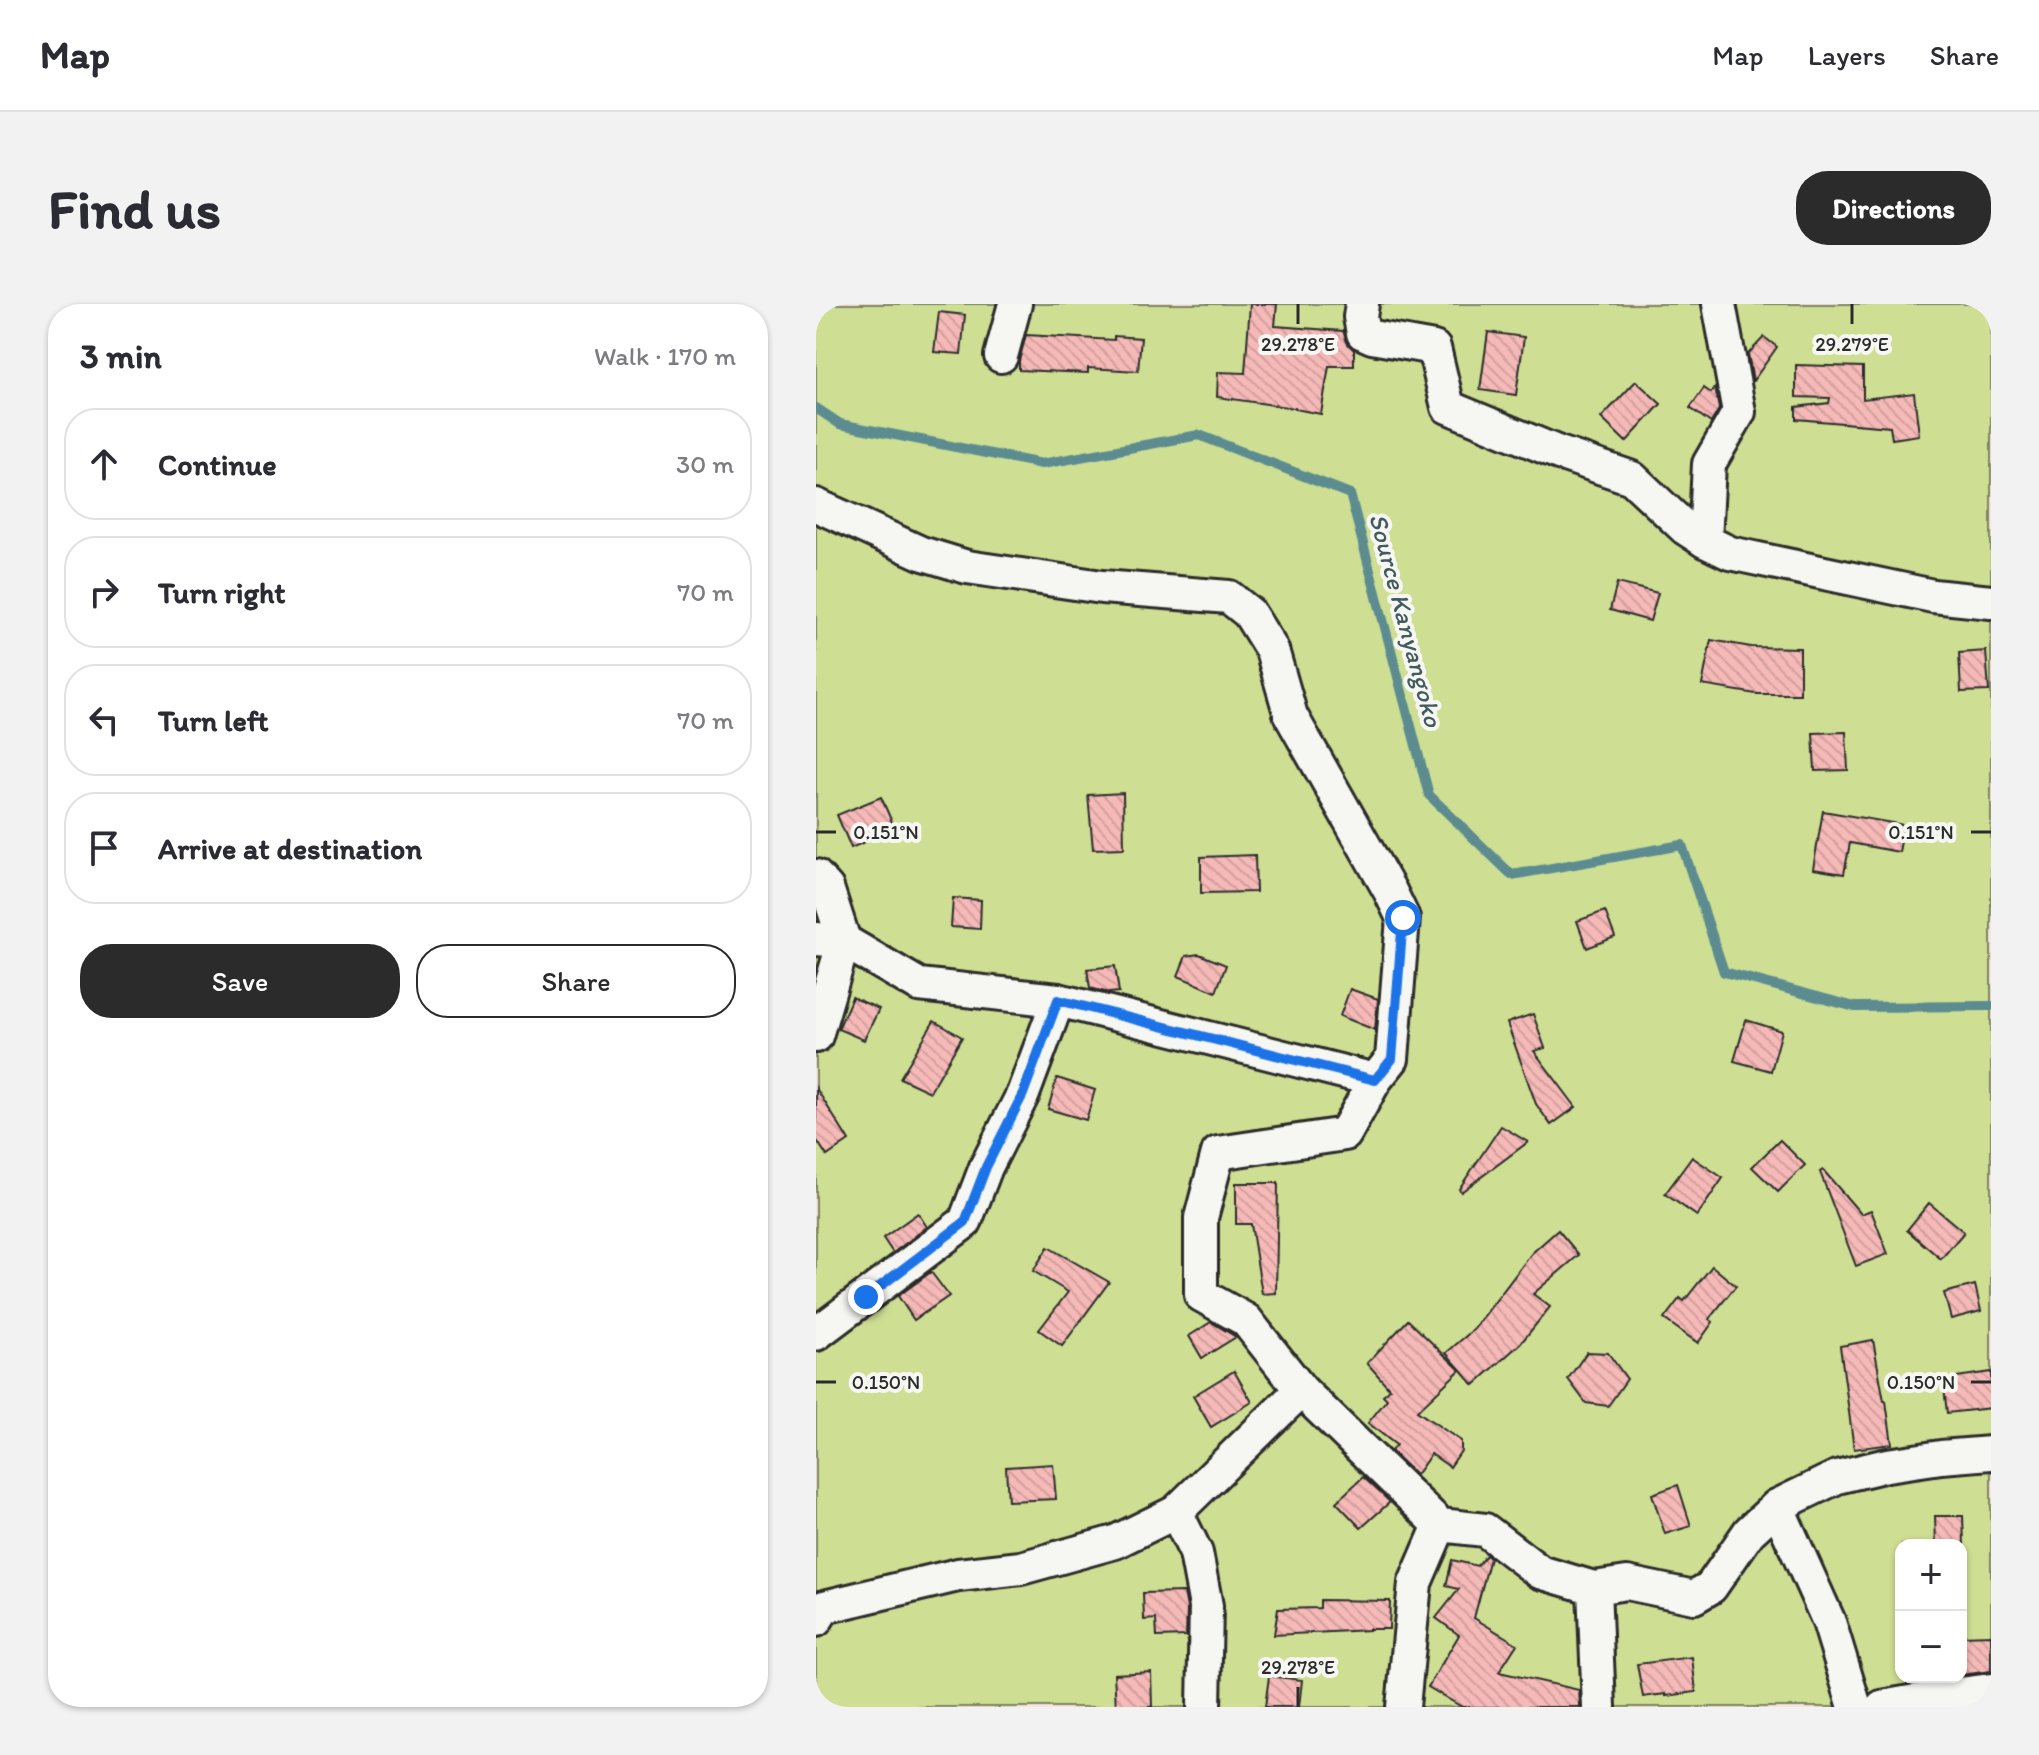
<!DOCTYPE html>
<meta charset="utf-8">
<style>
body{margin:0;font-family:Itim,sans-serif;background:#f2f2f3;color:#2b2b33}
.controls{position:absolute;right:24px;bottom:24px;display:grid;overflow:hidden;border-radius:16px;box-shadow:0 2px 6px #0004}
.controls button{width:72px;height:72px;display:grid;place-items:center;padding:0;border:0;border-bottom:2px solid #e1e1e2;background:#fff;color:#2b2b33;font:40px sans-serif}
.stop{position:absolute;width:24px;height:24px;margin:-18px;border:6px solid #1a73e8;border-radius:50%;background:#fff}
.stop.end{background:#1a73e8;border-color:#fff;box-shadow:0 2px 8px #0008}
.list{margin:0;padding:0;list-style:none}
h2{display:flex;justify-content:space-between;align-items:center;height:104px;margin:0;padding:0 32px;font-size:34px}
h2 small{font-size:26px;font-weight:400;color:#7c7c81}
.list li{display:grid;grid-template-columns:52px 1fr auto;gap:24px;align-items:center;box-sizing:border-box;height:112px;margin:0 16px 16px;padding:0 16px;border:2px solid #e1e1e2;border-radius:32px}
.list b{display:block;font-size:30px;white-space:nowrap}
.list em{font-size:26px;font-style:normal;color:#7c7c81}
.actions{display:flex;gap:16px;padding:24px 32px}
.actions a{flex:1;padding:18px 0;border:2px solid #2b2b2b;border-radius:32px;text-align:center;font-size:28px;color:#2b2b2b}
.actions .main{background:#2b2b2b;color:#fff}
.icon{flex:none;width:44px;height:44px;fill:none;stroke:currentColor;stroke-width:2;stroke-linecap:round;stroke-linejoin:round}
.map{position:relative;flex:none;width:1175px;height:1403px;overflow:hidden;border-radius:32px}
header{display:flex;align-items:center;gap:48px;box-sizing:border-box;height:112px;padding:0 40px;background:#fff;border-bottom:2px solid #e1e1e2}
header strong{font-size:38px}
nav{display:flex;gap:44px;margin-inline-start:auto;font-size:28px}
.intro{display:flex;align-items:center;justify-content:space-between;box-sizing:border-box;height:192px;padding:0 48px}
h1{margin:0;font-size:56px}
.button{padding:20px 36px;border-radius:32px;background:#2b2b2b;color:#fff;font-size:28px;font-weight:700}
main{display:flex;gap:48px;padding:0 48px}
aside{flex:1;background:#fff;border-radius:32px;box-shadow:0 2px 6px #0004}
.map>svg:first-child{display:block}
</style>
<header>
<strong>Map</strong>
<nav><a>Map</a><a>Layers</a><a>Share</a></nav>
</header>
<div class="intro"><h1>Find us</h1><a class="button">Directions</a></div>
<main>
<aside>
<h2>3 min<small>Walk · 170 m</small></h2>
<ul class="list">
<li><svg class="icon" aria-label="ahead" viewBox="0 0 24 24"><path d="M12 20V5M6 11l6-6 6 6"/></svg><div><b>Continue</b></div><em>30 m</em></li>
<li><svg class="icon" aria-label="right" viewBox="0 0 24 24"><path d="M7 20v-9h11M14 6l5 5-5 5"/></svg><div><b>Turn right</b></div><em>70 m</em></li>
<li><svg class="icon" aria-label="left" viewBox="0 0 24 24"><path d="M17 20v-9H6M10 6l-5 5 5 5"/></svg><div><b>Turn left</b></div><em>70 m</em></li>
<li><svg class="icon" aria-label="arrive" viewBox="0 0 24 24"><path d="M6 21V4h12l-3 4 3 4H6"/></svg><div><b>Arrive at destination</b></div></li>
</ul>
<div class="actions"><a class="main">Save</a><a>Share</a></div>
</aside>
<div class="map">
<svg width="1175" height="1403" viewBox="0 0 1175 1403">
<defs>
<pattern id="building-back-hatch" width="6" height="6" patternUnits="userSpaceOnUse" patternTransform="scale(2)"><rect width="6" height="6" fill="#f5b9b7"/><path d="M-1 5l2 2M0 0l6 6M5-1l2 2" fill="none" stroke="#d29f9e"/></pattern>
</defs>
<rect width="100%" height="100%" fill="#f6e4e0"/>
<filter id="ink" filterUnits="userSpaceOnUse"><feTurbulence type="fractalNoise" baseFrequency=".0125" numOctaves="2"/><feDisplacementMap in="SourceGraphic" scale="16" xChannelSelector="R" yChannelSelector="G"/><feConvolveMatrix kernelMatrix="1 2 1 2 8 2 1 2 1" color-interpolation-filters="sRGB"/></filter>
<g filter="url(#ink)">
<path fill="#cedf93" stroke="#7c855f" stroke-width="2" fill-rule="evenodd" d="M 0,0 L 1175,0 L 1175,1403 L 0,1403 ZM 1085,1241 L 1145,1241 L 1145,1373 L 1085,1373 Z"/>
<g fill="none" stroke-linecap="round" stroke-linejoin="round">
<path stroke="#5b8c90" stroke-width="10" d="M 0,104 L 24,120 L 226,160 L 383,131 L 534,190 L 613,491 L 696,571 L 866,541 L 908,668 L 1039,703 L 1175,702"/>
</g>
<g fill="url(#building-back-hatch)" stroke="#2b2b2b" stroke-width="2">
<path d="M 434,0 L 461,0 L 459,22 L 527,27 L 532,40 L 538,46 L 538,62 L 513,62 L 505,110 L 479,105 L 479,104 L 401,93 L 402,68 L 429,69 Z"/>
<path d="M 123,8 L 149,11 L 145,50 L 118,48 Z"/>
<path d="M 672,28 L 708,33 L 700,91 L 664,86 Z"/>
<path d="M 210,31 L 298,36 L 298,32 L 325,34 L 322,67 L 272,64 L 272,69 L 203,66 L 203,57 Z"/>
<path d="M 948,33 L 961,43 L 937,77 L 932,50 Z"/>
<path d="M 980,61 L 1047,63 L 1047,95 L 1098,89 L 1103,131 L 1076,135 L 1074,123 L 980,115 L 980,103 L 1013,99 L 1014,94 L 980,93 Z"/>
<path d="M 820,77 L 845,100 L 810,138 L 785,114 Z"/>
<path d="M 888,84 L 895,89 L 899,84 L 903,105 L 895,119 L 874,104 Z"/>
<path d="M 801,279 L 842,289 L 834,317 L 794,306 Z"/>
<path d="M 895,336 L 935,343 L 984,344 L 984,390 L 940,390 L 886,381 Z"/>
<path d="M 1170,347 L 1173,387 L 1145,388 L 1143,349 Z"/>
<path d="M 1030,428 L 1032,466 L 999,467 L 997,429 Z"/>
<path d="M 307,489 L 308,544 L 277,545 L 272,491 Z"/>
<path d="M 65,493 L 79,525 L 35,544 L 21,511 Z"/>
<path d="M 1007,507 L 1088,521 L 1083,548 L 1034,539 L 1028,570 L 997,565 Z"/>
<path d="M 439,551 L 440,588 L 385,589 L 385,553 Z"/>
<path d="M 137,594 L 165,596 L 164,625 L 135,623 Z"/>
<path d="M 789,607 L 799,633 L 771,644 L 761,617 Z"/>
<path d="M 383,650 L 410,661 L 400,688 L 362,672 L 370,652 Z"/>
<path d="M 299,662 L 303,688 L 293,689 L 274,684 L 271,665 Z"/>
<path d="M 534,685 L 562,695 L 559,726 L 524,712 Z"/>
<path d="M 36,693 L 63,705 L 48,736 L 22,725 Z"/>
<path d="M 717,710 L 729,744 L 718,747 L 760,803 L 735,821 L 720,800 L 691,719 Z"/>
<path d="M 930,716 L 966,727 L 955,767 L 918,757 Z"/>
<path d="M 118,717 L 146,733 L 114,788 L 84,774 Z"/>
<path d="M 241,774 L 279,786 L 270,816 L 232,805 Z"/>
<path d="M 0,784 L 33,837 L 11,852 L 0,835 Z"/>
<path d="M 685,822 L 712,838 L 645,888 L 643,885 Z"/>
<path d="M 964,836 L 989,861 L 962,888 L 936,863 Z"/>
<path d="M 876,853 L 907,874 L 881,912 L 849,890 Z"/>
<path d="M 1007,866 L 1045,910 L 1055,906 L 1072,950 L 1040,962 L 1004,868 Z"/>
<path d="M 420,879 L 462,879 L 460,989 L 446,990 L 435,920 L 420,920 Z"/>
<path d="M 1113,899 L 1148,928 L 1125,955 L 1091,926 Z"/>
<path d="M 102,909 L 111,923 L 77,949 L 67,934 Z"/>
<path d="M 742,926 L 763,951 L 717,990 L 734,1003 L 705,1039 L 658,1081 L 630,1049 L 658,1025 L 716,949 Z"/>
<path d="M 232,943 L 293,978 L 246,1042 L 223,1026 L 252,988 L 217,967 Z"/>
<path d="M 896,962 L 920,982 L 893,1015 L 897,1018 L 882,1039 L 848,1015 L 864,994 L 868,997 Z"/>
<path d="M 115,968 L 133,992 L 98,1016 L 82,992 Z"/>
<path d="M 1159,981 L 1165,1007 L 1135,1015 L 1128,989 Z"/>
<path d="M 592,1016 L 644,1066 L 601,1107 L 645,1137 L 645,1147 L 634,1163 L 615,1150 L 600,1171 L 575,1147 L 580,1141 L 552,1119 L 571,1095 L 567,1091 L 574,1085 L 551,1059 Z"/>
<path d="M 395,1018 L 420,1033 L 386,1054 L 373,1032 Z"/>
<path d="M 1057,1036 L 1068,1097 L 1070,1097 L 1076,1140 L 1038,1145 L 1024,1042 Z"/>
<path d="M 771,1048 L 792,1049 L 811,1075 L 792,1102 L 770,1099 L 752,1075 Z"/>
<path d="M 418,1067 L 436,1098 L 395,1123 L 377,1092 Z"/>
<path d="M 1175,1068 L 1175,1104 L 1131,1109 L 1127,1075 Z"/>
<path d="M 237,1160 L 240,1195 L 192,1197 L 190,1163 Z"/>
<path d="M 547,1173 L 574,1198 L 545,1224 L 520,1198 Z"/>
<path d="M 862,1181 L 875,1222 L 849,1230 L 836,1190 Z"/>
<path d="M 1119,1212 L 1147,1212 L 1148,1241 L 1120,1241 Z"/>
<path d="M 670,1251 L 674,1254 L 658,1314 L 701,1340 L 683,1368 L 763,1386 L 764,1403 L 646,1403 L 612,1383 L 643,1331 L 620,1314 L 643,1285 L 630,1282 L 636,1256 L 661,1262 Z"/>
<path d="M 368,1288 L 371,1304 L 370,1332 L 341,1333 L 340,1315 L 328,1316 L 327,1289 Z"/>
<path d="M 504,1296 L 574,1297 L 573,1325 L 553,1325 L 553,1326 L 458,1331 L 462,1305 L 504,1304 Z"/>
<path d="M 1175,1331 L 1175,1367 L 1145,1371 L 1145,1332 Z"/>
<path d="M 876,1353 L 880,1388 L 850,1392 L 850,1390 L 827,1393 L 821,1360 Z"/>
<path d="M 335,1368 L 336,1403 L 300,1403 L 298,1370 Z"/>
<path d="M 453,1372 L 486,1376 L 483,1403 L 449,1403 Z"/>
</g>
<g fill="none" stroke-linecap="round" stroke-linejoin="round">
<defs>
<g id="minor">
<path d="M 546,0 L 544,13 L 547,29 L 556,33 L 618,44 L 632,103 L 743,149 L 816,174 L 869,224 L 889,237 L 914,249 L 1117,292 L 1175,298"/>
<path d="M 185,52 L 199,0"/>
<path d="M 0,201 L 105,249 L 151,263 L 286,283 L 413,293 L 433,309 L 456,346 L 475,412 L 574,587 L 587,614 L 576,755 L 559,776 L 529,830 L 402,849 L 385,914 L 385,991 L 430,1016 L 485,1086 L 624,1221 L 669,1226 L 724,1268 L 778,1284 L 811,1279 L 878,1293 L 895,1283 L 933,1228 L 961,1202 L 1021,1173 L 1071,1161 L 1125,1153 L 1175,1149"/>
<path d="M 889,237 L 893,160 L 923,108 L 903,0"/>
<path d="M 0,572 L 11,584 L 28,637 L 0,732"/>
<path d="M 0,635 L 28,637 L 103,681 L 242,696 L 559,776"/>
<path d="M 0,1030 L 149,918 L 170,863 L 207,790 L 242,696"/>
<path d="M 961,1202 L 1013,1318 L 1039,1403"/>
<path d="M 360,1208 L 380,1249 L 390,1302 L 388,1403"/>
<path d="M 778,1284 L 783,1403"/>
<path d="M 0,1316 L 8,1303 L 142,1271 L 205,1264 L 299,1238 L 360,1208 L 485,1086"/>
<path d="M 587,1403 L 599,1279 L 624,1221"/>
<path d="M 1066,1403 L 1128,1392 L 1175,1386"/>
</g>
</defs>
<use href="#minor" stroke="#2b2b2b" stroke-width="38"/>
<use href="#minor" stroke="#f6f6f2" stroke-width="32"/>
</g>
</g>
<g fill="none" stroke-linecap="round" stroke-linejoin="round" filter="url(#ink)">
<path stroke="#1a73e8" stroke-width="10" d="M 50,993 L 149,918 L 170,863 L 207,790 L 242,696 L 559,776 L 576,755 L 587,614"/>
</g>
<path fill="none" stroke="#2b2b2b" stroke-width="3" d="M 482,0 L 482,20M 1036,0 L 1036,20M 0,528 L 20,528M 1155,528 L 1175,528M 0,1078 L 20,1078M 1155,1078 L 1175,1078M 482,1383 L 482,1403"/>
<g text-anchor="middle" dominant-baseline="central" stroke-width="8" stroke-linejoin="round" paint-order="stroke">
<g font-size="26" font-style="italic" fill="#435b5e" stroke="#f6f6f2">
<text transform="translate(590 316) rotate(75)">Source Kanyangoko</text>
</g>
</g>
<g font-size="20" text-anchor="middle" fill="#2b2b2b" stroke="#f6f6f2" stroke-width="8" stroke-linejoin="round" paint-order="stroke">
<text x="482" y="47">29.278°E</text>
<text x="1036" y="47">29.279°E</text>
<text x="70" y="535">0.151°N</text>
<text x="1105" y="535">0.151°N</text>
<text x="70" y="1085">0.150°N</text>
<text x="1105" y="1085">0.150°N</text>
<text x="482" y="1370">29.278°E</text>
</g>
</svg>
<div class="controls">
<button>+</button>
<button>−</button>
</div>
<div class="stop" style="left:587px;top:614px"></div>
<div class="stop end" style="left:50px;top:993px"></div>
</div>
</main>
